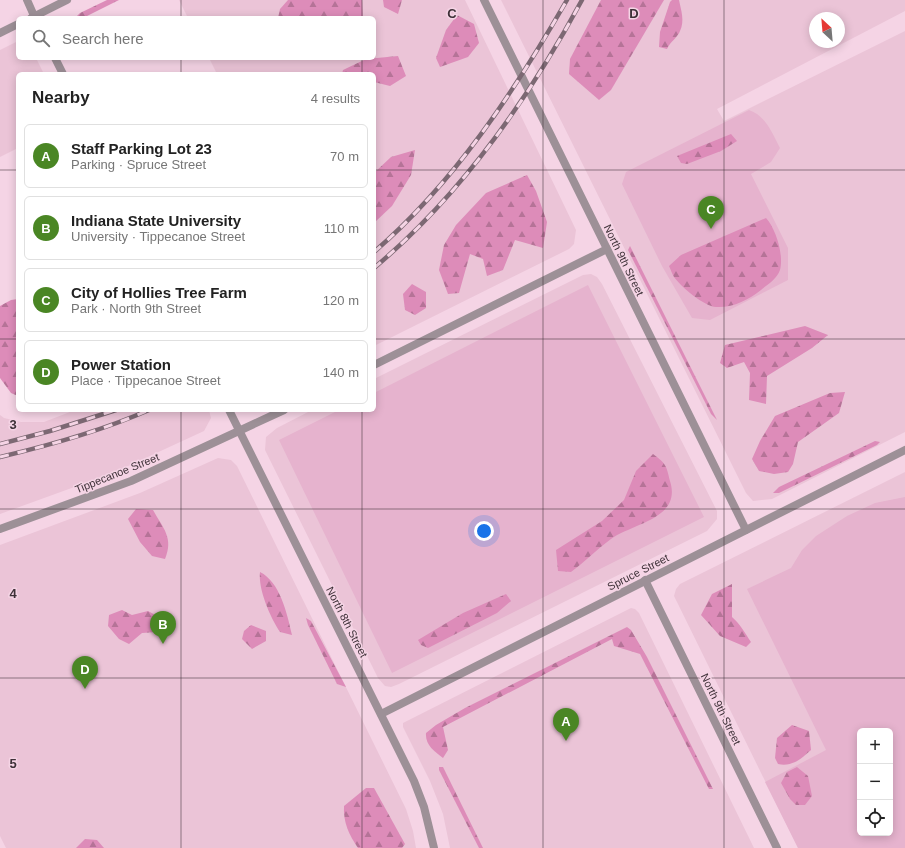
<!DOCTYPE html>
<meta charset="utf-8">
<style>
body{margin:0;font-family:Helvetica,sans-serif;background:#f2f2f2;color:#222}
.controls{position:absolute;right:12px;bottom:12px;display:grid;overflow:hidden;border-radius:6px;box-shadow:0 2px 10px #0003}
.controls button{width:36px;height:36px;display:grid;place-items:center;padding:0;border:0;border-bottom:1px solid #e0e0e0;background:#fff;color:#222;font:20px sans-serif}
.compass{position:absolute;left:809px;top:12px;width:36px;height:36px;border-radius:50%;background:#fff;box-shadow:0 2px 10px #0003;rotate:334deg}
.you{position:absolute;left:484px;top:531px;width:14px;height:14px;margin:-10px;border:3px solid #fff;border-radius:50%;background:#1a73e8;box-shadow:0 0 0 6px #1a73e833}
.badge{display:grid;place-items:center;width:26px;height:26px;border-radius:50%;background:#4a8624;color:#fff;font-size:13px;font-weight:700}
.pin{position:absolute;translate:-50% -33px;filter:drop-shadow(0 1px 2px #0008)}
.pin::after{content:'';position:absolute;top:21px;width:14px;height:12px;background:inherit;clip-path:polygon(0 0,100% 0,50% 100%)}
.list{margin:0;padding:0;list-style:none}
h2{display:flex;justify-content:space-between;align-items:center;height:52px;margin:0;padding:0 16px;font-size:17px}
h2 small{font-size:13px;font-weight:400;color:#767676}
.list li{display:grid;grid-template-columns:26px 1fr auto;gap:12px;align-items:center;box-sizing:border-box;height:64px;margin:0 8px 8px;padding:0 8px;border:1px solid #e0e0e0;border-radius:6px}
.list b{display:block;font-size:15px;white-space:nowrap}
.list p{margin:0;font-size:13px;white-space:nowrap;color:#767676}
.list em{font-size:13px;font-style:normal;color:#767676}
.icon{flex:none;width:22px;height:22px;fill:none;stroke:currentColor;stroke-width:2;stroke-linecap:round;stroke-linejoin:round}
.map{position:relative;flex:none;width:905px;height:848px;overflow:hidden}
.search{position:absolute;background:#fff;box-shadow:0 2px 10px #0003;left:16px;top:16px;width:360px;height:44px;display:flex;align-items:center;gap:10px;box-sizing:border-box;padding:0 14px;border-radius:6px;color:#767676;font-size:15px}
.panel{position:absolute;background:#fff;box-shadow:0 2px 10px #0003;left:16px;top:72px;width:360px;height:340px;border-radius:6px}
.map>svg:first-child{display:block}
</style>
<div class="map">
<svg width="905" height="848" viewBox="0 0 905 848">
<defs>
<pattern id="forest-firs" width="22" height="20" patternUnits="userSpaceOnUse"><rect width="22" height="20" fill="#dd8cb9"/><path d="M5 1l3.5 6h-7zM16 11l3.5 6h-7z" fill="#b57397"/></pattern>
</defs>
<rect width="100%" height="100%" fill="#f5d4e5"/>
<g fill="#ebc4d7" fill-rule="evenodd">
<path d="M 179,0 L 465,0 L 576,230 L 574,244 L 569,249 L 374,346 L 374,74 L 217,74 L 209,58 L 374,58 L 374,18 L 188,18 Z"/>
<path d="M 501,0 L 905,0 L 905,11 L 717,109 L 724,121 L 905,31 L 905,432 L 772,499 L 753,501 L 746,493 ZM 815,18 L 839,18 L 839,42 L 815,42 Z"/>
<path d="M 18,41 L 18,58 L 36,58 L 44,74 L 18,74 L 18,148 L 0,157 L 0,50 Z"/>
<path d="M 591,274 L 597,277 L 602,284 L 717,511 L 717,519 L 707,531 L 399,684 L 391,687 L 385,686 L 378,678 L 265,450 L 266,437 L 277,428 L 312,410 L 374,410 L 374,379 L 583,275 Z"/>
<path d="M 75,410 L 209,410 L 211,418 L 204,431 L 113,473 L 0,514 L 0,415 L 4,418 L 21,422 L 44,422 Z"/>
<path d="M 218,458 L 231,460 L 237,466 L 406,809 L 413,831 L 416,848 L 6,848 L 0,836 L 0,545 L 140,493 Z"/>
<path d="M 905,472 L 905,848 L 798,848 L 677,602 L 674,596 L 676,589 L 680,584 ZM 860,731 L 890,731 L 890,833 L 860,833 Z"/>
<path d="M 631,608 L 635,609 L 639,613 L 754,848 L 450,848 L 443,814 L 430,781 L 403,727 L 403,723 Z"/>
</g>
<g fill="#e6b3ce" fill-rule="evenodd">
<path d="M 749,110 C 766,116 772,133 780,148 L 771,162 L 751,174 L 788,248 L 788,280 L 710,320 L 692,318 L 662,266 L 622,184 L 626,172 Z"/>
<path d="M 588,285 L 704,517 L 392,673 L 279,440 L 339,410 L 374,410 L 374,393 Z"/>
<path d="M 905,497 L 905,848 L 798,848 L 765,782 L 826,750 L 747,589 L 791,568 L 802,550 L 816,536 L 847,516 L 875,503 ZM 860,731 L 890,731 L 890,833 L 860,833 Z"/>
</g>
<g fill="url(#forest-firs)">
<path d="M 107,0 L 119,0 L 83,18 L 75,18 L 80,13 Z"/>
<path d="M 288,0 L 362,0 L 363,18 L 278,18 L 280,9 Z"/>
<path d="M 383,0 L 402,0 L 398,14 L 384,7 Z"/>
<path d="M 601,0 L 664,0 L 611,90 L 599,100 L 569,74 L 570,59 Z"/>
<path d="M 672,0 L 679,0 C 681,10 685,21 680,31 C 678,37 670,42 667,49 L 659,47 L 660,32 L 670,2 Z"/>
<path d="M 457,15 L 474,24 L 479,43 L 468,57 L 440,67 L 436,58 L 446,30 Z"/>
<path d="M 398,56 L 406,76 L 390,86 L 374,82 L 374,74 L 342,74 L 343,70 L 366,59 Z"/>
<path d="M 731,134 L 737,141 L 721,151 L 687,164 L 681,163 L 677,156 Z"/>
<path d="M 415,150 L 411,175 L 392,206 L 374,223 L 374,173 L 391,157 Z"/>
<path d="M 527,175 L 536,191 L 547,222 L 543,248 L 515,240 L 503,270 L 487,276 L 483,259 L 470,254 L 459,293 L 448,294 L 439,270 L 444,245 L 456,225 L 486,193 Z"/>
<path d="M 766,218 C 776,229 784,255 780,270 C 777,279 768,284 761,290 C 748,300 733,308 716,307 C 705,307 680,286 674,277 C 672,274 671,270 669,266 L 681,255 Z"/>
<path d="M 630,246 L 717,420 L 711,414 L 628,250 Z"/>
<path d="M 412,284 L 426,292 L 426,308 L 415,315 L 405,310 L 403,294 Z"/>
<path d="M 18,299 L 18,396 L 11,393 L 0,378 L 0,306 L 11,300 Z"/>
<path d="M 805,326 L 828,335 L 812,348 L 767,376 L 766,404 L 749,400 L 750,373 L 744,362 L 727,368 L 720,363 L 725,345 Z"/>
<path d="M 845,392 L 839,413 L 798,442 L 793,464 L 788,472 L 774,474 L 759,471 L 752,459 L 760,441 L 775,416 L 830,393 Z"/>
<path d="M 875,441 L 880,442 L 877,445 L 779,493 L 773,493 L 779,487 Z"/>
<path d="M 653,454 C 666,464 666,464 670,481 C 682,519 633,523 611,539 C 597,549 585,562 571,572 L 558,571 L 556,550 L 602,521 L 624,500 L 636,471 Z"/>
<path d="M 136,509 L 153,510 C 163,528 174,538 165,559 L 152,556 L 140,542 L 128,519 Z"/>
<path d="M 260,572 C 280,582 287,613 292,635 L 280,632 C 270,617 258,589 260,572 Z"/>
<path d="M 732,584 L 732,617 C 740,624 745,633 751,642 L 746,647 L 720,636 L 701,615 L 712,594 Z"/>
<path d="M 506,594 L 511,601 L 497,613 L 428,648 L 421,645 L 418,640 L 463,613 Z"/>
<path d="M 122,610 L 132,615 L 148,611 L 159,617 L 157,632 L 142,633 L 129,644 L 119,639 L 108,626 L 109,615 Z"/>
<path d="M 306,618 L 311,621 L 346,687 L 337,684 L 308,625 Z"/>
<path d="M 251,625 L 266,631 L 266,641 L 252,649 L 242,639 L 244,631 Z"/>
<path d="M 627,627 L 631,630 L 647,657 L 713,789 L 709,789 L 640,654 L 614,646 L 612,639 L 443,727 L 448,750 L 443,758 C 434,751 425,745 426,733 L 436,725 L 465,708 Z"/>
<path d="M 792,725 L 809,731 L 811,750 C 801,759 792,767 778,764 L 775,758 L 777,738 Z"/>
<path d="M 439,767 L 443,767 L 483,848 L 479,848 L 439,770 Z"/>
<path d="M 797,767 L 808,776 L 812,796 L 805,805 L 796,805 L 790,799 L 781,783 L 787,772 Z"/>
<path d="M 366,788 L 374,788 L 405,844 L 402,848 L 358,848 C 349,835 343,822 344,806 Z"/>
<path d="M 85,839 L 97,840 L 104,848 L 76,848 Z"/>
</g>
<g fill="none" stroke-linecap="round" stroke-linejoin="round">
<g stroke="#9d9097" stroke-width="8">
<path d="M 27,0 L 35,18"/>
<path d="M 484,0 L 746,530"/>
<path d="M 31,18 L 67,0"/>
<path d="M 0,33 L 18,24"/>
<path d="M 55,58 L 63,74"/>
<path d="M 374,365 L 607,249"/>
<path d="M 229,410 L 414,781 L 424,807 L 434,848"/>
<path d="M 0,529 L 131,481 L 284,410"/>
<path d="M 645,580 L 777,848"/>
<path d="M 381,714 L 905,450"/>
</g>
<defs>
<g id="rail">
<path d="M 374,252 C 454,183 514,92 567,0"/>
<path d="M 374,268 C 461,195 528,100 582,0"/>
<path d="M 0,444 L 50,431 L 116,410"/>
<path d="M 0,457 C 51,445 101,431 149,410"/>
</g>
</defs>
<use href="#rail" stroke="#7c6873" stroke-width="4.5"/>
<use href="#rail" stroke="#f5d4e5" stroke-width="3" stroke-dasharray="9" stroke-linecap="butt"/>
</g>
<path fill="none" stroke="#3e3138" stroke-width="1" stroke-opacity="0.55" d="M 181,0 L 181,18M 362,0 L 362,18M 543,0 L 543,848M 724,0 L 724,848M 181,58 L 181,74M 362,58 L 362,74M 0,170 L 18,170M 374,170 L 905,170M 0,339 L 18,339M 374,339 L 905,339M 181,410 L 181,848M 362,410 L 362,848M 0,509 L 905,509M 0,678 L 905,678"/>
<g text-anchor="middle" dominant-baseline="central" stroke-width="3" stroke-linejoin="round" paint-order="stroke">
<g font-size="11" fill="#3e3138" stroke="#f5d4e5">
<text transform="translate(624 260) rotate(64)">North 9th Street</text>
<text transform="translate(117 473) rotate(-22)">Tippecanoe Street</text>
<text transform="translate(638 572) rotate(-27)">Spruce Street</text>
<text transform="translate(347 622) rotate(63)">North 8th Street</text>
<text transform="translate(721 709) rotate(64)">North 9th Street</text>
</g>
</g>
<g font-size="13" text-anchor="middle" font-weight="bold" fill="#3e3138" stroke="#f5d4e5" stroke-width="3" stroke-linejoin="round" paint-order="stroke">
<text x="452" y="18">C</text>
<text x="634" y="18">D</text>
<text x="13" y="429">3</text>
<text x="13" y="598">4</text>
<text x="13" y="768">5</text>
</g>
</svg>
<div class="controls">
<button>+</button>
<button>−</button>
<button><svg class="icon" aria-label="locate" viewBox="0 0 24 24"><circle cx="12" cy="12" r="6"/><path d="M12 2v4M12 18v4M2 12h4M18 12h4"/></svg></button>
</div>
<svg class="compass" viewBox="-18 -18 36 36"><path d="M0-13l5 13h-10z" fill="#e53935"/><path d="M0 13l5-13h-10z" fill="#767676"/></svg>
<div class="you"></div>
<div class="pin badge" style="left:566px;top:741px">A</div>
<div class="pin badge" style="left:163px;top:644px">B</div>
<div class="pin badge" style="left:711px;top:229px">C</div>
<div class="pin badge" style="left:85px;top:689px">D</div>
<div class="search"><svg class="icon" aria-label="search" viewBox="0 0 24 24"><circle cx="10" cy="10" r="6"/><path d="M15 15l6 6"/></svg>Search here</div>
<section class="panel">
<h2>Nearby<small>4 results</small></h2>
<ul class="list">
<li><span class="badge">A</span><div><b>Staff Parking Lot 23</b><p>Parking · Spruce Street</p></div><em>70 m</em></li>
<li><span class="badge">B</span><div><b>Indiana State University</b><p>University · Tippecanoe Street</p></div><em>110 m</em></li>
<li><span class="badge">C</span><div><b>City of Hollies Tree Farm</b><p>Park · North 9th Street</p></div><em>120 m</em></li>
<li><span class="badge">D</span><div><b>Power Station</b><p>Place · Tippecanoe Street</p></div><em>140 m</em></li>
</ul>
</section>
</div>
